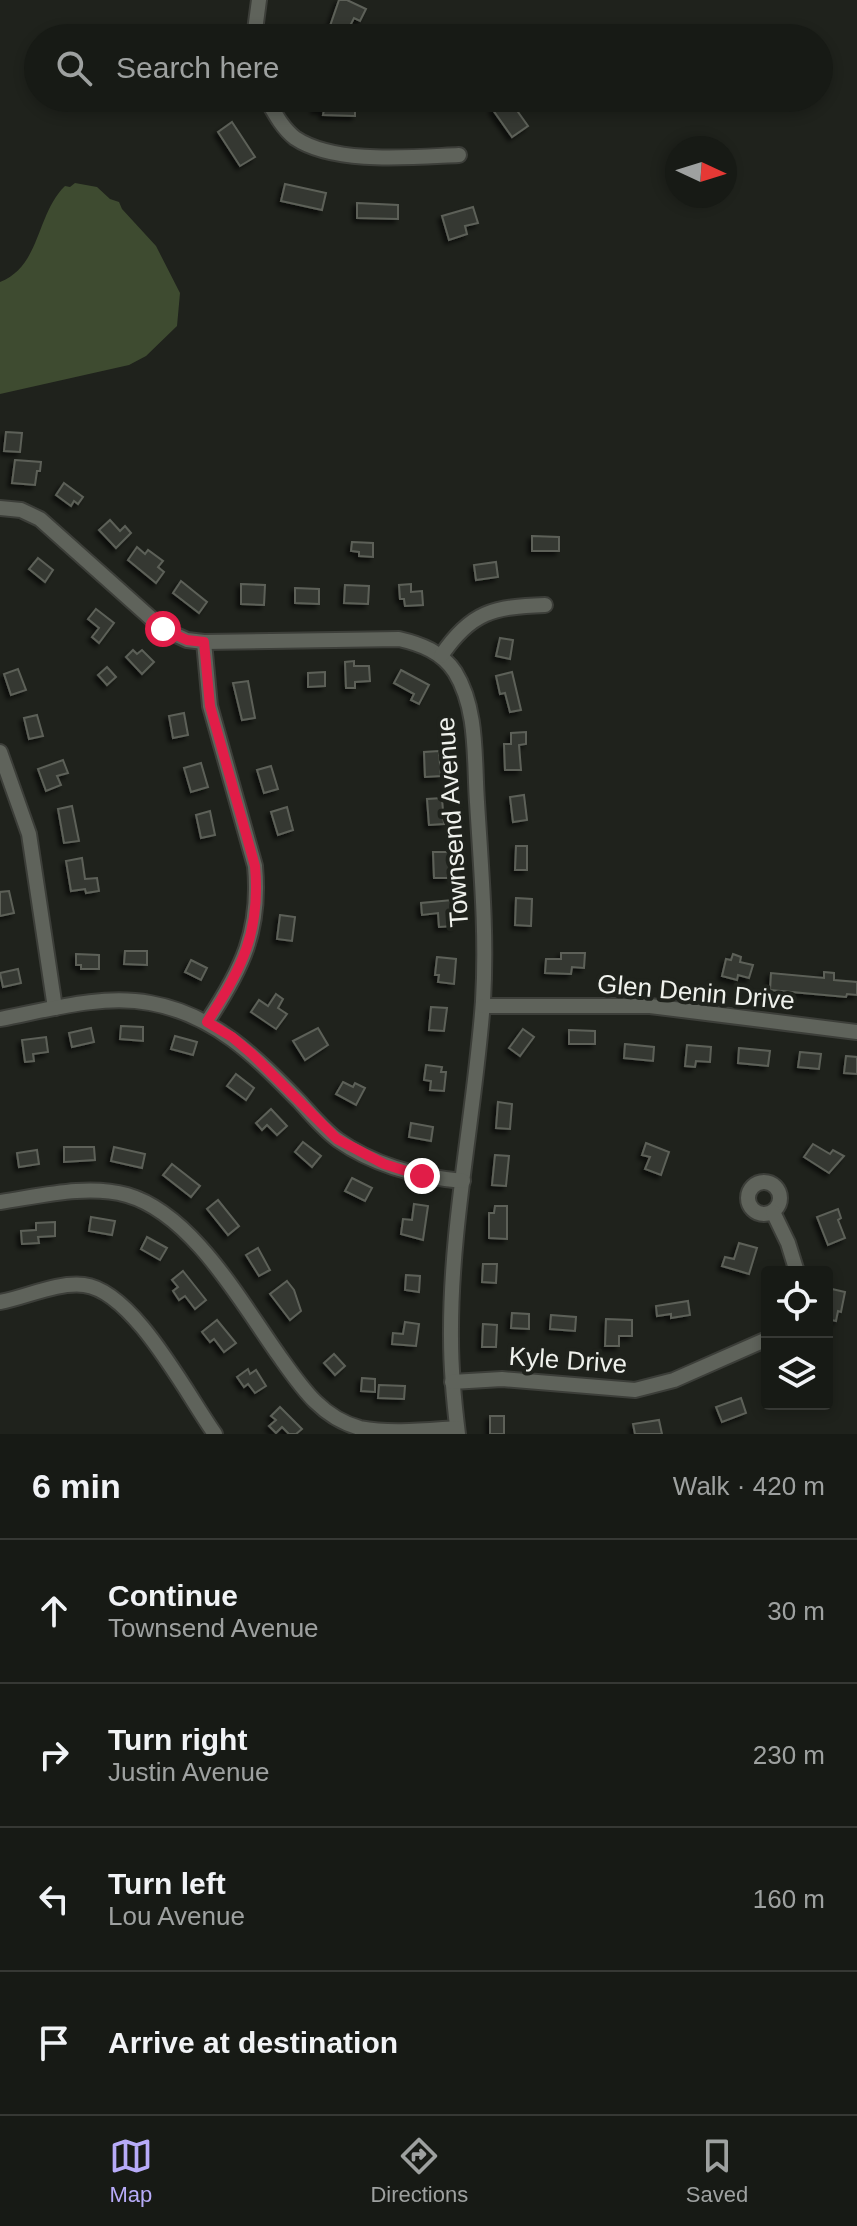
<!DOCTYPE html>
<meta charset="utf-8">
<style>
body{margin:0;font-family:Helvetica,sans-serif;background:#20231e;color:#f1f3f6}
.controls{position:absolute;right:24px;bottom:24px;display:grid;overflow:hidden;border-radius:8px;box-shadow:0 4px 12px #0003}
.controls button{width:72px;height:72px;display:grid;place-items:center;padding:0;border:0;border-bottom:2px solid #363834;background:#171a15;color:#f1f3f6;font:40px sans-serif}
.compass{position:absolute;left:665px;top:136px;width:72px;height:72px;border-radius:50%;background:#171a15;box-shadow:0 4px 12px #0003;rotate:94deg}
.stop{position:absolute;width:24px;height:24px;margin:-18px;border:6px solid #e11d48;border-radius:50%;background:#fff}
.stop.end{background:#e11d48;border-color:#fff;box-shadow:0 2px 8px #0008}
.list{margin:0;padding:0;list-style:none}
h2{display:flex;justify-content:space-between;align-items:center;height:104px;margin:0;padding:0 32px;font-size:34px}
h2 small{font-size:26px;font-weight:400;color:#9ea1a0}
.list li{display:grid;grid-template-columns:52px 1fr auto;gap:24px;align-items:center;box-sizing:border-box;height:144px;padding:0 32px;border-top:2px solid #363834}
.list b{display:block;font-size:30px;white-space:nowrap}
.list p{margin:0;font-size:26px;white-space:nowrap;color:#9ea1a0}
.list em{font-size:26px;font-style:normal;color:#9ea1a0}
.icon{flex:none;width:44px;height:44px;fill:none;stroke:currentColor;stroke-width:2;stroke-linecap:round;stroke-linejoin:round}
.map{position:relative;flex:none;width:857px;height:1434px;overflow:hidden}
.search{position:absolute;background:#171a15;box-shadow:0 4px 12px #0003;left:24px;right:24px;top:24px;height:88px;display:flex;align-items:center;gap:20px;box-sizing:border-box;padding:0 28px;border-radius:44px;color:#9ea1a0;font-size:30px}
.sheet{height:680px;background:#171a15}
nav{display:flex;justify-content:space-around;align-items:center;box-sizing:border-box;height:112px;border-top:2px solid #363834;background:#171a15;font-size:22px;color:#9ea1a0}
nav a{display:grid;justify-items:center;gap:4px}
nav .on{color:#b7abf8}
.map>svg:first-child{display:block}
</style>
<div class="map">
<svg width="857" height="1434" viewBox="0 0 857 1434">
<defs>
<filter id="shadow"><feDropShadow dx="-3.5" dy="3.5" stdDeviation="2" flood-color="#0009"/></filter>
</defs>
<rect width="100%" height="100%" fill="#1f221c"/>
<path fill="#3e4b30" d="M 75,183 L 97,187 L 110,199 L 119,202 L 122,209 L 156,246 L 180,293 L 177,326 L 146,356 L 129,365 L 0,394 L 0,282 C 41,266 36,214 65,186 L 70,187 Z"/>
<g fill="#353932" stroke="#5d6159" stroke-width="2" filter="url(#shadow)">
<path d="M 339,0 L 347,0 L 366,9 L 360,21 L 354,18 L 345,36 L 329,29 Z"/>
<path d="M 315,98 L 355,98 L 355,116 L 323,115 L 324,110 L 315,110 Z"/>
<path d="M 488,98 L 506,98 L 511,106 L 513,105 L 528,126 L 512,137 L 493,110 L 495,108 Z"/>
<path d="M 232,122 L 255,157 L 240,166 L 218,132 Z"/>
<path d="M 285,184 L 326,193 L 322,210 L 281,201 Z"/>
<path d="M 357,203 L 398,205 L 398,219 L 357,218 Z"/>
<path d="M 473,207 L 478,223 L 465,226 L 467,234 L 449,240 L 442,216 Z"/>
<path d="M 6,432 L 22,433 L 20,452 L 4,451 Z"/>
<path d="M 15,460 L 41,462 L 40,471 L 37,471 L 35,485 L 12,483 Z"/>
<path d="M 64,483 L 83,497 L 78,504 L 74,501 L 71,506 L 56,495 Z"/>
<path d="M 110,520 L 120,531 L 125,526 L 131,533 L 116,548 L 99,530 Z"/>
<path d="M 532,536 L 559,537 L 559,551 L 532,551 Z"/>
<path d="M 352,542 L 373,543 L 373,557 L 359,556 L 359,552 L 351,551 Z"/>
<path d="M 137,547 L 145,554 L 148,550 L 163,561 L 158,567 L 164,572 L 156,583 L 128,560 Z"/>
<path d="M 38,558 L 53,570 L 45,582 L 29,569 Z"/>
<path d="M 496,562 L 498,577 L 476,580 L 474,565 Z"/>
<path d="M 181,581 L 207,602 L 199,613 L 173,593 Z"/>
<path d="M 241,584 L 265,585 L 264,605 L 241,604 Z"/>
<path d="M 411,584 L 411,592 L 422,591 L 423,605 L 405,606 L 404,599 L 400,599 L 399,585 Z"/>
<path d="M 345,585 L 369,586 L 368,604 L 344,603 Z"/>
<path d="M 295,588 L 319,589 L 319,604 L 295,603 Z"/>
<path d="M 96,609 L 114,623 L 99,643 L 92,637 L 99,628 L 88,619 Z"/>
<path d="M 500,638 L 513,640 L 510,659 L 496,656 Z"/>
<path d="M 133,650 L 137,654 L 142,650 L 154,662 L 142,674 L 126,657 Z"/>
<path d="M 354,661 L 354,666 L 369,666 L 370,681 L 355,682 L 355,688 L 346,688 L 345,662 Z"/>
<path d="M 107,667 L 116,677 L 107,685 L 98,675 Z"/>
<path d="M 18,669 L 26,690 L 11,695 L 4,674 Z"/>
<path d="M 401,670 L 429,685 L 419,704 L 411,700 L 414,694 L 394,683 Z"/>
<path d="M 325,672 L 325,686 L 308,687 L 308,673 Z"/>
<path d="M 512,672 L 521,710 L 510,712 L 505,693 L 500,694 L 496,676 Z"/>
<path d="M 248,681 L 255,718 L 242,720 L 233,683 Z"/>
<path d="M 184,713 L 188,735 L 173,738 L 169,716 Z"/>
<path d="M 37,715 L 43,736 L 29,739 L 24,718 Z"/>
<path d="M 526,732 L 526,744 L 519,745 L 521,770 L 505,770 L 504,744 L 511,744 L 511,733 Z"/>
<path d="M 439,751 L 441,776 L 425,777 L 424,752 Z"/>
<path d="M 63,760 L 68,773 L 57,776 L 61,785 L 46,791 L 38,769 Z"/>
<path d="M 201,763 L 208,787 L 191,792 L 184,768 Z"/>
<path d="M 271,766 L 278,789 L 264,793 L 257,770 Z"/>
<path d="M 524,795 L 527,820 L 513,822 L 510,797 Z"/>
<path d="M 442,798 L 444,824 L 429,825 L 427,799 Z"/>
<path d="M 72,806 L 79,841 L 64,843 L 58,809 Z"/>
<path d="M 287,807 L 293,830 L 278,835 L 271,812 Z"/>
<path d="M 210,811 L 215,835 L 201,838 L 196,815 Z"/>
<path d="M 516,846 L 527,846 L 527,870 L 515,870 Z"/>
<path d="M 433,852 L 449,852 L 449,878 L 434,878 Z"/>
<path d="M 82,858 L 85,879 L 97,878 L 99,891 L 86,893 L 85,889 L 71,891 L 66,861 Z"/>
<path d="M 9,891 L 14,913 L 0,916 L 0,892 Z"/>
<path d="M 516,898 L 532,899 L 531,926 L 515,925 Z"/>
<path d="M 452,900 L 454,926 L 439,927 L 438,913 L 422,915 L 421,903 Z"/>
<path d="M 280,915 L 295,917 L 292,941 L 277,939 Z"/>
<path d="M 125,951 L 147,951 L 147,965 L 124,964 Z"/>
<path d="M 561,953 L 585,953 L 584,968 L 572,967 L 571,974 L 545,973 L 546,959 L 561,959 Z"/>
<path d="M 76,954 L 99,955 L 99,969 L 81,969 L 81,965 L 76,965 Z"/>
<path d="M 733,954 L 741,957 L 740,962 L 753,965 L 749,978 L 738,975 L 737,980 L 722,976 L 726,959 L 731,960 Z"/>
<path d="M 437,957 L 456,959 L 454,984 L 438,982 L 439,975 L 435,975 Z"/>
<path d="M 191,960 L 207,968 L 201,980 L 185,972 Z"/>
<path d="M 18,969 L 21,983 L 3,987 L 0,973 Z"/>
<path d="M 824,972 L 834,973 L 834,980 L 857,982 L 857,995 L 847,994 L 846,997 L 770,990 L 771,973 L 824,978 Z"/>
<path d="M 276,994 L 283,999 L 278,1008 L 287,1014 L 276,1029 L 251,1012 L 259,1000 L 268,1006 Z"/>
<path d="M 431,1007 L 447,1008 L 444,1031 L 429,1030 Z"/>
<path d="M 121,1026 L 143,1027 L 143,1041 L 120,1039 Z"/>
<path d="M 91,1028 L 94,1042 L 72,1047 L 69,1033 Z"/>
<path d="M 318,1028 L 328,1045 L 305,1060 L 293,1041 Z"/>
<path d="M 523,1029 L 534,1037 L 520,1056 L 509,1048 Z"/>
<path d="M 569,1030 L 595,1031 L 595,1044 L 569,1044 Z"/>
<path d="M 175,1036 L 197,1042 L 193,1055 L 171,1049 Z"/>
<path d="M 46,1037 L 48,1052 L 33,1054 L 34,1061 L 25,1062 L 22,1040 Z"/>
<path d="M 625,1044 L 654,1047 L 653,1061 L 624,1058 Z"/>
<path d="M 687,1045 L 711,1047 L 710,1062 L 696,1061 L 695,1067 L 685,1066 Z"/>
<path d="M 739,1048 L 770,1051 L 768,1066 L 738,1063 Z"/>
<path d="M 800,1052 L 821,1054 L 819,1069 L 798,1067 Z"/>
<path d="M 846,1056 L 857,1057 L 857,1074 L 844,1073 Z"/>
<path d="M 426,1065 L 442,1067 L 441,1072 L 446,1072 L 444,1091 L 430,1090 L 431,1081 L 424,1080 Z"/>
<path d="M 236,1074 L 254,1088 L 246,1100 L 227,1086 Z"/>
<path d="M 343,1082 L 353,1087 L 355,1083 L 365,1088 L 356,1105 L 336,1094 Z"/>
<path d="M 498,1102 L 512,1104 L 510,1129 L 496,1128 Z"/>
<path d="M 271,1109 L 287,1126 L 277,1135 L 267,1125 L 262,1130 L 256,1123 Z"/>
<path d="M 411,1123 L 433,1127 L 431,1141 L 409,1137 Z"/>
<path d="M 303,1142 L 321,1156 L 312,1167 L 295,1152 Z"/>
<path d="M 646,1143 L 669,1152 L 661,1175 L 645,1169 L 650,1157 L 642,1155 Z"/>
<path d="M 813,1144 L 830,1154 L 833,1150 L 844,1156 L 829,1173 L 804,1157 Z"/>
<path d="M 64,1147 L 94,1147 L 95,1160 L 64,1162 Z"/>
<path d="M 114,1147 L 145,1154 L 142,1168 L 111,1161 Z"/>
<path d="M 37,1150 L 39,1164 L 19,1167 L 17,1153 Z"/>
<path d="M 495,1155 L 509,1156 L 506,1186 L 492,1185 Z"/>
<path d="M 172,1164 L 200,1186 L 191,1197 L 163,1175 Z"/>
<path d="M 352,1178 L 372,1188 L 365,1201 L 345,1191 Z"/>
<path d="M 218,1200 L 239,1226 L 228,1235 L 207,1209 Z"/>
<path d="M 414,1204 L 428,1206 L 423,1240 L 401,1234 L 403,1219 L 412,1220 Z"/>
<path d="M 495,1206 L 507,1206 L 507,1239 L 489,1238 L 489,1213 L 494,1213 Z"/>
<path d="M 838,1209 L 841,1218 L 838,1220 L 845,1238 L 828,1245 L 817,1217 Z"/>
<path d="M 91,1217 L 115,1221 L 112,1235 L 89,1231 Z"/>
<path d="M 55,1222 L 55,1236 L 38,1237 L 39,1243 L 22,1244 L 21,1231 L 36,1230 L 36,1223 Z"/>
<path d="M 147,1237 L 167,1248 L 160,1260 L 141,1249 Z"/>
<path d="M 739,1243 L 757,1248 L 749,1274 L 722,1266 L 725,1257 L 734,1259 Z"/>
<path d="M 258,1248 L 270,1270 L 259,1276 L 246,1255 Z"/>
<path d="M 483,1264 L 497,1264 L 496,1283 L 482,1282 Z"/>
<path d="M 183,1271 L 206,1300 L 195,1309 L 185,1296 L 179,1300 L 173,1291 L 178,1287 L 172,1280 Z"/>
<path d="M 406,1275 L 420,1276 L 419,1292 L 405,1290 Z"/>
<path d="M 287,1281 L 294,1290 L 301,1311 L 290,1320 L 270,1294 Z"/>
<path d="M 832,1289 L 845,1292 L 841,1312 L 838,1311 L 836,1321 L 827,1319 L 827,1301 L 829,1301 Z"/>
<path d="M 688,1301 L 690,1315 L 671,1318 L 671,1314 L 657,1316 L 656,1306 Z"/>
<path d="M 512,1313 L 529,1314 L 529,1329 L 511,1328 Z"/>
<path d="M 551,1315 L 576,1317 L 575,1331 L 550,1329 Z"/>
<path d="M 606,1319 L 632,1320 L 632,1336 L 619,1336 L 619,1346 L 605,1346 Z"/>
<path d="M 217,1320 L 236,1343 L 224,1352 L 214,1339 L 210,1342 L 202,1332 Z"/>
<path d="M 405,1322 L 419,1324 L 416,1346 L 392,1344 L 393,1333 L 403,1334 Z"/>
<path d="M 483,1324 L 497,1325 L 496,1347 L 482,1347 Z"/>
<path d="M 334,1354 L 345,1366 L 335,1375 L 324,1363 Z"/>
<path d="M 248,1369 L 250,1374 L 256,1370 L 266,1386 L 255,1393 L 248,1384 L 244,1387 L 237,1377 Z"/>
<path d="M 362,1378 L 375,1379 L 375,1392 L 361,1391 Z"/>
<path d="M 379,1385 L 405,1386 L 404,1399 L 378,1398 Z"/>
<path d="M 741,1398 L 746,1413 L 722,1422 L 716,1407 Z"/>
<path d="M 280,1407 L 302,1429 L 296,1434 L 289,1434 L 282,1427 L 276,1433 L 269,1426 L 276,1420 L 271,1416 Z"/>
<rect x="490" y="1416" width="14" height="18"/>
<path d="M 659,1420 L 662,1434 L 635,1434 L 633,1424 Z"/>
</g>
<g fill="none" stroke-linecap="round" stroke-linejoin="round">
<defs>
<g id="street">
<path d="M 254,38 L 259,0"/>
<path d="M 266,98 C 274,112 282,128 295,138 C 335,165 413,157 459,155"/>
<path d="M 0,508 L 21,510 L 40,519 L 163,629 L 187,640 L 204,642 L 399,639 C 421,644 442,652 455,672 C 478,709 474,759 477,802 C 481,868 487,934 483,1001 C 475,1113 450,1225 451,1338 C 451,1370 454,1402 458,1434"/>
<path d="M 204,642 L 210,706 L 255,866 C 261,931 242,969 207,1022"/>
<path d="M 441,656 C 471,611 494,607 545,605"/>
<path d="M 0,752 L 29,834 L 55,1008"/>
<path d="M 483,1006 L 650,1006 L 857,1032"/>
<path d="M 0,1019 C 48,1010 101,994 150,1003 C 214,1014 256,1057 299,1101 C 311,1114 323,1129 338,1140 C 375,1166 419,1177 463,1181"/>
<circle cx="764" cy="1198" r="16"/>
<path d="M 0,1202 C 41,1196 87,1184 127,1195 C 193,1214 242,1304 280,1357 C 302,1388 322,1418 360,1428 C 391,1434 426,1430 457,1428"/>
<path d="M 773,1212 L 788,1243 L 797,1272"/>
<path d="M 0,1302 C 27,1297 56,1282 84,1285 C 134,1291 187,1395 215,1434"/>
<path d="M 452,1382 L 502,1379 L 635,1390 L 674,1380 L 767,1339"/>
</g>
</defs>
<use href="#street" stroke="#3c3e39" stroke-width="18"/>
<use href="#street" stroke="#5f635b" stroke-width="14"/>
</g>
<g fill="none" stroke-linecap="round" stroke-linejoin="round">
<path stroke="#e11d48" stroke-width="10" d="M 163,629 L 187,640 L 204,642 L 210,706 L 255,866 C 261,931 242,969 207,1022 L 232,1037 L 252,1054 L 337,1139 L 384,1164 L 422,1176"/>
</g>
<g text-anchor="middle" dominant-baseline="central" stroke-width="8" stroke-linejoin="round" paint-order="stroke">
<g font-size="26" fill="#eff1ec" stroke="#1f221c">
<text transform="translate(452 822) rotate(-94)">Townsend Avenue</text>
<text transform="translate(696 992) rotate(5)">Glen Denin Drive</text>
<text transform="translate(568 1360) rotate(4)">Kyle Drive</text>
</g>
</g>
</svg>
<div class="controls">
<button><svg class="icon" aria-label="locate" viewBox="0 0 24 24"><circle cx="12" cy="12" r="6"/><path d="M12 2v4M12 18v4M2 12h4M18 12h4"/></svg></button>
<button><svg class="icon" aria-label="layers" viewBox="0 0 24 24"><path d="M12 4l9 5-9 5-9-5zM3 14l9 5 9-5"/></svg></button>
</div>
<svg class="compass" viewBox="-18 -18 36 36"><path d="M0-13l5 13h-10z" fill="#e53935"/><path d="M0 13l5-13h-10z" fill="#9ea1a0"/></svg>
<div class="stop" style="left:163px;top:629px"></div>
<div class="stop end" style="left:422px;top:1176px"></div>
<div class="search"><svg class="icon" aria-label="search" viewBox="0 0 24 24"><circle cx="10" cy="10" r="6"/><path d="M15 15l6 6"/></svg>Search here</div>
</div>
<section class="sheet">
<h2>6 min<small>Walk · 420 m</small></h2>
<ul class="list">
<li><svg class="icon" aria-label="ahead" viewBox="0 0 24 24"><path d="M12 20V5M6 11l6-6 6 6"/></svg><div><b>Continue</b><p>Townsend Avenue</p></div><em>30 m</em></li>
<li><svg class="icon" aria-label="right" viewBox="0 0 24 24"><path d="M7 20v-9h11M14 6l5 5-5 5"/></svg><div><b>Turn right</b><p>Justin Avenue</p></div><em>230 m</em></li>
<li><svg class="icon" aria-label="left" viewBox="0 0 24 24"><path d="M17 20v-9H6M10 6l-5 5 5 5"/></svg><div><b>Turn left</b><p>Lou Avenue</p></div><em>160 m</em></li>
<li><svg class="icon" aria-label="arrive" viewBox="0 0 24 24"><path d="M6 21V4h12l-3 4 3 4H6"/></svg><div><b>Arrive at destination</b></div></li>
</ul>
</section>
<nav>
<a class="on"><svg class="icon" aria-label="map" viewBox="0 0 24 24"><path d="M3 6l6-2 6 2 6-2v14l-6 2-6-2-6 2zM9 4v14M15 6v14"/></svg>Map</a>
<a><svg class="icon" aria-label="directions" viewBox="0 0 24 24"><path d="M12 3l9 9-9 9-9-9zM9 14v-3h6M13 9l2 2-2 2"/></svg>Directions</a>
<a><svg class="icon" aria-label="saved" viewBox="0 0 24 24"><path d="M7 4h10v16l-5-4-5 4z"/></svg>Saved</a>
</nav>
